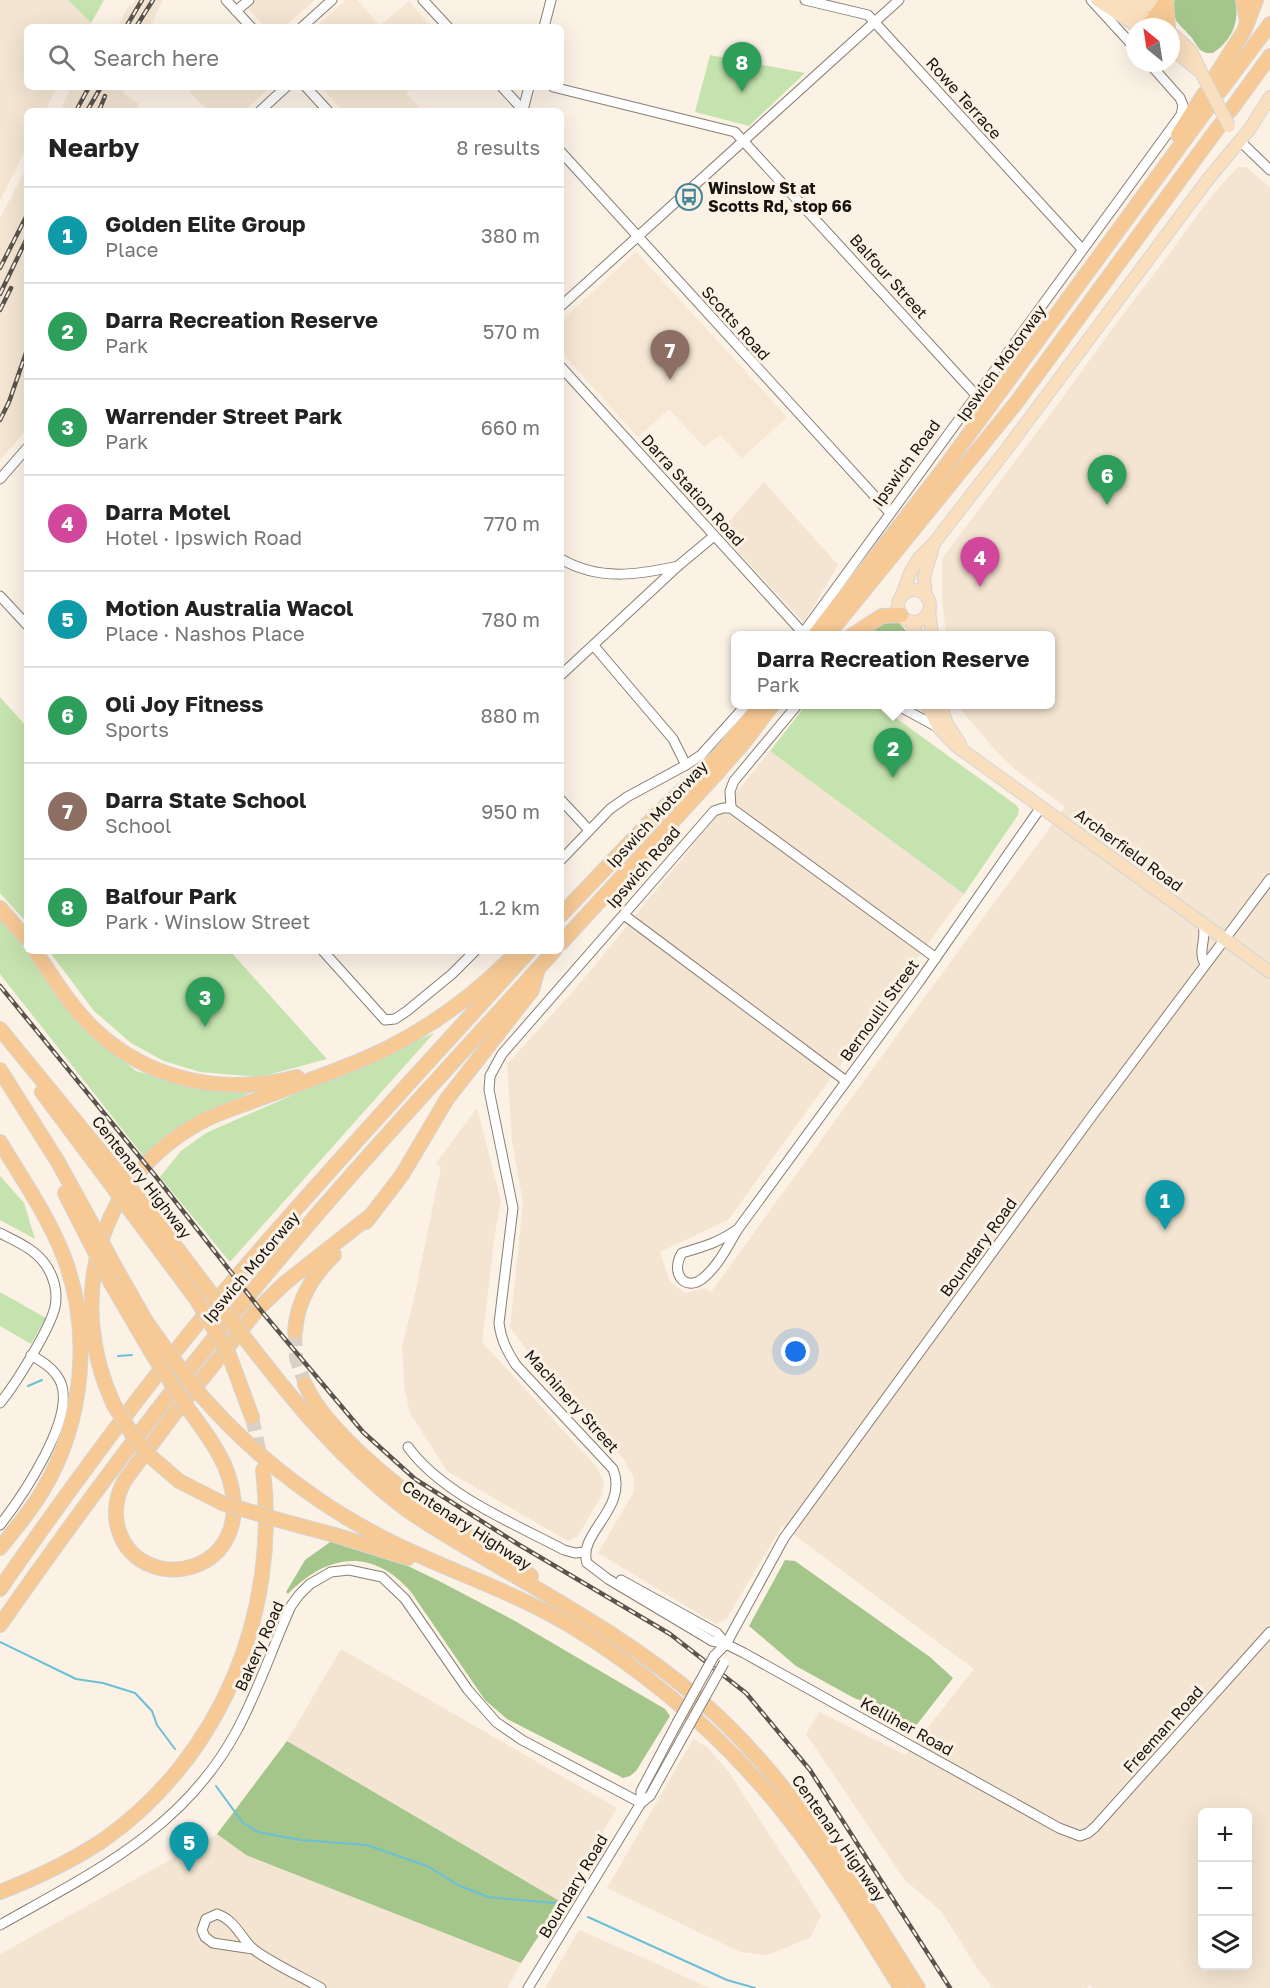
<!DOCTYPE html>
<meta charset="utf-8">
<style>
body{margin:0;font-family:"Golos Text",sans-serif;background:#f6f6f6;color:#222}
.controls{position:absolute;right:18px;bottom:18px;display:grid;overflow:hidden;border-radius:9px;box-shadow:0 6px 24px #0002}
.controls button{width:54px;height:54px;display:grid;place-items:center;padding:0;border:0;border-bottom:2px solid #e0e0e0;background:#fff;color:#222;font:30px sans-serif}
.compass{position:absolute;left:1126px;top:18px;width:54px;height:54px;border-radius:50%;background:#fff;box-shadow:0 6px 24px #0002;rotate:330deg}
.you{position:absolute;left:796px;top:1352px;width:21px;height:21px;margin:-15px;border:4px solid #fff;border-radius:50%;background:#1a73e8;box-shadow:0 0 0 9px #1a73e833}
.badge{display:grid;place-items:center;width:39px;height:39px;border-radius:50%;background:#458698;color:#fff;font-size:20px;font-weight:700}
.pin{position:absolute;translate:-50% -50px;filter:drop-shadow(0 2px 3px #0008)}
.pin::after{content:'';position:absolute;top:32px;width:21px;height:18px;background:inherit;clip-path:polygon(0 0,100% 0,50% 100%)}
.popup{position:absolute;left:731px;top:631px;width:324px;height:78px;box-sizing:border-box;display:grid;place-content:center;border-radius:9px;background:#fff;filter:drop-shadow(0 2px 4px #0005);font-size:20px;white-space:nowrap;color:#767676}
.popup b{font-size:22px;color:#222}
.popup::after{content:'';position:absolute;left:50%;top:100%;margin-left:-12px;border:12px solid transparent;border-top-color:#fff}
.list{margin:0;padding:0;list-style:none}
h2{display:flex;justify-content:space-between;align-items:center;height:78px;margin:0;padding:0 24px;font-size:26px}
h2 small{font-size:20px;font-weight:400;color:#767676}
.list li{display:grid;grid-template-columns:39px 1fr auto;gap:18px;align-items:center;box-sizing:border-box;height:96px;padding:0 24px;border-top:2px solid #e0e0e0}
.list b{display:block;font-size:22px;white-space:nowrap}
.list p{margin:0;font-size:20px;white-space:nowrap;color:#767676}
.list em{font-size:20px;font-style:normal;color:#767676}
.icon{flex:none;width:33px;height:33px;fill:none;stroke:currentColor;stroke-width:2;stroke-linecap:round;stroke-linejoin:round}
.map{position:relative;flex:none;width:1270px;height:1988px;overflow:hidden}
.search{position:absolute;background:#fff;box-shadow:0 6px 24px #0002;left:24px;top:24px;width:540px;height:66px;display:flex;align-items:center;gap:15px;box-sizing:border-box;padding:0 21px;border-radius:9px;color:#767676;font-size:22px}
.panel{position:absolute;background:#fff;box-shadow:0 6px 24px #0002;left:24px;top:108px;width:540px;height:846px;border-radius:9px}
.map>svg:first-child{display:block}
</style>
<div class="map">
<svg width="1270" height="1988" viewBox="0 0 1270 1988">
<rect width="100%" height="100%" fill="#fcf1e5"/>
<g fill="#f4e5d2" fill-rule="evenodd">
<path d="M 0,0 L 68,0 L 91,23 L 88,27 L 27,27 L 27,87 L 57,87 L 45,111 L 27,111 L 27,147 L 0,200 Z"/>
<path d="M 135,0 L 163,0 L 150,27 L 111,27 L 118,25 L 130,4 L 132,6 Z"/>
<path d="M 254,0 L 315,0 L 284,27 L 265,27 L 246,7 Z"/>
<path d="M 71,87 L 126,87 L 123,93 L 139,104 L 136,111 L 60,111 Z"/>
<path d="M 195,87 L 270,87 L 244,111 L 208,111 L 190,92 Z"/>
<path d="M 27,167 L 27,429 L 0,460 L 0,218 Z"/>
<path d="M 1238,167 L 1246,167 L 1270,187 L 1270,1988 L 1092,1988 L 1090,1985 L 1086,1988 L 993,1988 L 977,1968 L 942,1912 L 904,1879 L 806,1734 L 819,1712 L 906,1755 L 974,1669 L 782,1526 L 727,1618 L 716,1624 L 598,1553 L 633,1493 L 634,1478 L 624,1460 L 540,1367 L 510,1328 L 523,1203 L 512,1141 L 507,1064 L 577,987 L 770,751 L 964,894 L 728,1220 L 660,1252 L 670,1282 L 685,1293 L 705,1288 L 711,1292 L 929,991 L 1065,807 L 1017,771 L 994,749 L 957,705 L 1050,704 L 1050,636 L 946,635 L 942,600 L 942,563 L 944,556 L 1050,415 L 1112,329 L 1173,249 L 1200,211 L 1221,185 ZM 1202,1812 L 1248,1812 L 1248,1966 L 1202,1966 Z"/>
<path d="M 764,482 L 838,565 L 804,623 L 720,532 Z"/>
<path d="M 477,1108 L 501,1201 L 495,1233 L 482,1342 L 595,1465 L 604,1481 L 602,1495 L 578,1536 L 568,1541 L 447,1471 L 410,1413 L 405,1392 L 402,1346 L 413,1303 L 441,1167 L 436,1163 Z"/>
<path d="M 341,1649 L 617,1808 L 561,1902 L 287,1741 Z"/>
<path d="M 693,1739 L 707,1747 L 729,1772 L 821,1915 L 810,1938 L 767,1955 L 740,1952 L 607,1888 Z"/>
<path d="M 217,1834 L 246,1855 L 521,1963 L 507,1988 L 0,1988 L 0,1954 Z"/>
<path d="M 579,1930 L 653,1962 L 709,1988 L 545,1988 Z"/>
</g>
<g fill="#f6e7d4">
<path d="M 346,0 L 357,0 L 380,26 L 409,1 L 431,27 L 316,27 Z"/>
<path d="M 321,87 L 413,87 L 406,93 L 423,111 L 343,111 Z"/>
<path d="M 636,252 L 787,417 L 742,458 L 720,435 L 704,447 L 669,409 L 638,437 L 561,352 L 561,321 Z"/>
</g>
<g fill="#c5e3ae">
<path d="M 68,0 L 104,0 L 91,23 Z"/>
<path d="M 710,55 L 805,73 L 749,126 L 695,112 Z"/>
<path d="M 0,697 L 27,727 L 27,923 L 0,893 Z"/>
<path d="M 806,705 L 878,705 L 1016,805 L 1019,809 L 1018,815 L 964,894 L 770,751 Z"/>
<path d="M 0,919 L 10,929 L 62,1000 L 98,1040 L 136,1071 L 184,1084 L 254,1091 L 208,1113 L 145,1158 L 0,974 Z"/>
<path d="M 49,951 L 230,951 L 327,1059 L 260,1077 L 200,1072 L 164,1061 L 131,1043 L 94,1011 Z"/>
<path d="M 434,1033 L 230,1262 L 160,1177 L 181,1151 L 206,1133 Z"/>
<path d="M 0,1176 L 24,1203 L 35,1239 L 0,1220 Z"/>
<path d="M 0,1292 L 46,1318 L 31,1344 L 0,1326 Z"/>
</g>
<g fill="#a5c68b">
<path d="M 1174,0 L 1235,0 C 1240,22 1232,40 1213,53 L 1206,53 L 1200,50 L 1192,38 L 1177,22 L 1172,12 Z"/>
<path d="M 888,620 L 898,622 L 911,636 L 861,636 L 874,626 Z"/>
<path d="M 333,1540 L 410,1567 L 439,1581 L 515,1621 L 665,1709 L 670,1716 L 636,1771 L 630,1776 L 623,1778 L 507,1719 L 485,1700 L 411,1592 C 372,1547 327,1554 288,1594 L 286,1592 L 305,1560 Z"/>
<path d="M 785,1560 L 795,1561 L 930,1657 L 953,1678 L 915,1727 L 904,1723 L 878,1707 L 854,1698 L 796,1666 L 749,1626 Z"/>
<path d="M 287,1741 L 561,1902 L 521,1963 L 246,1855 L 217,1834 Z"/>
</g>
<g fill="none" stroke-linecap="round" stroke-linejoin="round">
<g stroke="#6bbfd6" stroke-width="2">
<path d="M 118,1356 L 132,1355"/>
<path d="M 28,1386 L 42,1380"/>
<path d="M 0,1642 L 76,1679 L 103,1683 L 135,1693 L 152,1711 L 157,1725 L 175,1749"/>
<path d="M 216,1786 L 243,1823 L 258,1832 L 301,1840 L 367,1845 L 427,1866 L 460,1886 L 488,1897 L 563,1904"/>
<path d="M 588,1917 L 727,1980 L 755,1988"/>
</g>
<g stroke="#dad0c5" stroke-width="14" stroke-dasharray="14 7" stroke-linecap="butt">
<path d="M 295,1332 L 296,1358 L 305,1384"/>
<path d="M 252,1417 L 261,1459"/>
</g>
<defs>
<g id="minor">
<path d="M 226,0 L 251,27"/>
<path d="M 423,0 L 448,27"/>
<path d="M 805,0 L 868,15 L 1082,249"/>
<path d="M 1091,0 L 1135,48"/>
<path d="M 236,11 L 249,0"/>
<path d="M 302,27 L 332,0"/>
<path d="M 544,27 L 551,0"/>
<path d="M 306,87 L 328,111"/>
<path d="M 502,87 L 524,111"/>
<path d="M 553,87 L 735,132 L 976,395"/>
<path d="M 523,110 L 529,87"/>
<path d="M 260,111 L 286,87"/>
<path d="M 1241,142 L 1270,170"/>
<path d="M 561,152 L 890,513"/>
<path d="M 561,306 L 899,0"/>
<path d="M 561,367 L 803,633"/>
<path d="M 0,479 L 27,448"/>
<path d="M 561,559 C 599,581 637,575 678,566"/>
<path d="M 0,596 L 27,625"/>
<path d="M 801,636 L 1181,115 L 1183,105 L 1180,98 L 1149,63"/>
<path d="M 594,646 L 673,739 L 686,765"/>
<path d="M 561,675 L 678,566 L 714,536"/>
<path d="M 901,704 L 904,709 L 939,728"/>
<path d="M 561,800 L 589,830"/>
<path d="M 731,808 L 723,808 L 714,811 L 502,1054 L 490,1076 L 489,1090 L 513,1208 L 499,1323 C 501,1340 507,1351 516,1365 L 613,1469 C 629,1509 577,1533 587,1563 L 608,1579 L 712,1641 L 726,1644 L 744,1653 L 1059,1828 L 1080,1836 L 1088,1833 L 1095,1827 L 1270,1632"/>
<path d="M 731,808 L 936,958"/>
<path d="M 731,808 L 730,791 L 734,781 L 798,704"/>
<path d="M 561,860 L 610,809 L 627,797 L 686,765 L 701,755 L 747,704"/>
<path d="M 624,915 L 846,1081"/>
<path d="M 1203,924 C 1207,943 1197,948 1205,965"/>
<path d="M 323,951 L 385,1020 L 395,1019 L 407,1011 L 452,974 L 475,951"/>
<path d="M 738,1229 C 717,1243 706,1246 682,1253 C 670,1272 684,1292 702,1279 C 718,1267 728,1245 738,1229 L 919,982 L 1041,807"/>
<path d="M 0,1233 C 15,1241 35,1249 45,1264 C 54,1276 58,1292 55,1307 C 50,1329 15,1385 0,1403"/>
<path d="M 408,1447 C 442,1494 513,1523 564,1550 L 575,1553 L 585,1552"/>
<path d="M 0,1525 C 22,1497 75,1419 61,1383 C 55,1369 43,1362 31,1355"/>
<path d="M 621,1580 L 717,1633 L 726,1644"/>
<path d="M 714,1656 L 726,1644 L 784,1538 L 1092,1116 L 1270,879"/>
<path d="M 641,1803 L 641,1791 L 677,1723"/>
<path d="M 0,1925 C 92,1873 183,1830 236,1732 C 258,1692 272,1648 291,1606 L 299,1595 L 310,1584 L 331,1572 L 349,1570 L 382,1577 L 405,1599 L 468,1690 L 496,1722 L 522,1740 L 641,1803"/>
<path d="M 253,1949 L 213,1943 L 205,1937 L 202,1930 L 206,1919 L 217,1914 C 233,1919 240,1935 251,1947 C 263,1959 304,1978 321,1988"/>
<path d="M 528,1988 L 641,1803 L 650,1796 L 686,1731"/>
</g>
<g id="major">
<path d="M 1097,0 L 1139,27"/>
<path d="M 1114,0 L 1162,27"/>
<path d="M 1127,6 L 1154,5"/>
<path d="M 1171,33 L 1191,51 L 1202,74"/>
<path d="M 1171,48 L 1197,69"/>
<circle cx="914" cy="606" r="16"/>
<path d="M 902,595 L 911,571 L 919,558 L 934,543 L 1006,450 L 1209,178 L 1249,130 L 1270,97"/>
<path d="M 926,596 L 924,577 L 933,547"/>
<path d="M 929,610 L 932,636"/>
<path d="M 910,621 L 918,636"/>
<path d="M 927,704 L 939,728 L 955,745 L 1270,972"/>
<path d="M 940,704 L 947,724 L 960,744"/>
</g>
<g id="highway">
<path d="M 1243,0 L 1247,22"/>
<path d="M 1166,2 L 1168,27"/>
<path d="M 1145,27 L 1152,21 L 1167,0"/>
<path d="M 1214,78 L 1244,31 L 1256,0"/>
<path d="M 1220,91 L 1270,24"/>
<path d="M 1230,111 L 1270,56"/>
<path d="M 1178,135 L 1204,94"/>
<path d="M 814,636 L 942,471 L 1210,105"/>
<path d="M 827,636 L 1016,403 L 1220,125"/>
<path d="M 851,636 L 882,616 L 901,615"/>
<path d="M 0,908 L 27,939"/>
<path d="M 561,915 L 659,812 L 719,755 L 754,713"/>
<path d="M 561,943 L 718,772 L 745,741 L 773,704"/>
<path d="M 35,951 C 53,977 70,1006 93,1028 C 148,1081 224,1096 297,1077"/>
<path d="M 0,1029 L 123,1179"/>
<path d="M 0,1070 L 58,1162 L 97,1233"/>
<path d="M 42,1092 L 116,1191"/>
<path d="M 0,1142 C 23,1180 48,1216 64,1257 C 92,1332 84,1421 43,1490 C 31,1511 15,1529 0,1548"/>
<path d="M 65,1193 L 93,1248"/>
<path d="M 141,1201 L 207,1288"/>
<path d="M 133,1214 L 197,1300"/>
<path d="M 366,1222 L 402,1175 L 447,1099 L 532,990 L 537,972"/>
<path d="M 115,1267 L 147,1323 L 162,1344"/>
<path d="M 111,1283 L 153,1355"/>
<path d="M 295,1332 C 297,1302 312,1276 334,1255"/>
<path d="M 244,1337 C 294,1402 341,1460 407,1510 C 433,1528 461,1544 488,1560 C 561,1603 636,1644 700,1700 C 792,1780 853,1885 918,1988"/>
<path d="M 229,1355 L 252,1417"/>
<path d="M 305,1384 C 314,1404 328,1420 343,1436 C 397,1493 465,1533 531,1576"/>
<path d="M 199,1393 C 251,1453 316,1504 387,1540 C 448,1571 513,1591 571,1626 C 654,1677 729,1742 789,1819 C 831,1872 865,1931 901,1988"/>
<path d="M 114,1405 C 65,1300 97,1178 201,1122 C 219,1112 238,1107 256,1100 C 300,1083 346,1069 388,1048 C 433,1025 473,996 509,960"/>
<path d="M 187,1407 C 201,1427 217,1447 226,1469 C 267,1577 134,1602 117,1524 C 114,1508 117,1494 125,1480 L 174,1414 L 258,1309 L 285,1283 L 370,1216"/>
<path d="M 150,1456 L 179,1481 L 222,1503"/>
<path d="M 275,1519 L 338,1536 L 408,1558"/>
<path d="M 0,1589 C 79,1475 162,1362 253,1258 C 343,1154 437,1053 529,951"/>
<path d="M 0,1625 C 88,1499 180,1376 280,1258 C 368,1153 462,1053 554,951"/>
<path d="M 0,1892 C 36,1878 70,1862 102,1841 C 221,1758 280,1613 263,1470"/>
</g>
</defs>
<use href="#minor" stroke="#887f74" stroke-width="11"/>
<use href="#major" stroke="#d5d5d4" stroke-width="14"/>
<use href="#highway" stroke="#d5d5d4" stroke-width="16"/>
<use href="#minor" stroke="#fff" stroke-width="9"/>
<use href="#major" stroke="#fadfbf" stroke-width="12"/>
<use href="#highway" stroke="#f6c995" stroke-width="14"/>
<defs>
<g id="rail">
<path d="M 126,27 L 142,0"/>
<path d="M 136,27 L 153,0"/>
<path d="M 76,111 L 89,87"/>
<path d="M 87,111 L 101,87"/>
<path d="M 99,111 L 105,96"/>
<path d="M 0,268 L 27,215"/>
<path d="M 0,294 L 27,238"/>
<path d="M 0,310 L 11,288"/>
<path d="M 0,420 L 9,402 L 27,350"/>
<path d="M 0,986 L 157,1178 L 263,1313 L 363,1432 L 415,1479 L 516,1543 L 670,1634 L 746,1693 L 810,1770 L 950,1988"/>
</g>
</defs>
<use href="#rail" stroke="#59544d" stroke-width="4.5"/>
<use href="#rail" stroke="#fcf1e5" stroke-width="2" stroke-dasharray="7" stroke-linecap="butt"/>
<defs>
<g id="minor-bridge">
<path d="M 677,1723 L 714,1656"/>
<path d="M 686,1731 L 724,1663"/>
</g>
<path id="major-bridge" d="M 1202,74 L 1229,126"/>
<g id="highway-bridge">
<path d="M 123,1179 L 141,1201"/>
<path d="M 116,1191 L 133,1214"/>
<path d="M 97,1233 L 115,1267"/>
<path d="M 93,1248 L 111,1283"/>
<path d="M 207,1288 L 244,1337"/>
<path d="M 197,1300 L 229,1355"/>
<path d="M 162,1344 L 199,1393"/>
<path d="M 153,1355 L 187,1407"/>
<path d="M 114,1405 L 132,1434 L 150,1456"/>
<path d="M 222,1503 L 275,1519"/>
</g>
</defs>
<use href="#minor-bridge" stroke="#887f74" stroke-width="11" stroke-linecap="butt"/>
<use href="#major-bridge" stroke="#d5d5d4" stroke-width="14" stroke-linecap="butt"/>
<use href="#highway-bridge" stroke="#d5d5d4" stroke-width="16" stroke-linecap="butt"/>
<use href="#minor-bridge" stroke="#fff" stroke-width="9"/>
<use href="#major-bridge" stroke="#fadfbf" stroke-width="12"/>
<use href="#highway-bridge" stroke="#f6c995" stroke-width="14"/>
</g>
<defs>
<symbol id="bus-ring" viewBox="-11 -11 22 22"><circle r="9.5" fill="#fcf1e5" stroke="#458698" stroke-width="1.5"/><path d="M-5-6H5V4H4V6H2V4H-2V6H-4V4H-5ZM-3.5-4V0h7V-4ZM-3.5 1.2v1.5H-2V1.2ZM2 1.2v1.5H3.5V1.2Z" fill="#458698"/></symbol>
</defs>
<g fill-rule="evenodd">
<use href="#bus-ring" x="674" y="182" width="30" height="30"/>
</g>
<g text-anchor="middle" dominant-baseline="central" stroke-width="6" stroke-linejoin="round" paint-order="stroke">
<g font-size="16" fill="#17140f" stroke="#fcf1e5">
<text transform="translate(964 98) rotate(48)">Rowe Terrace</text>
<text transform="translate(889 276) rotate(48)">Balfour Street</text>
<text transform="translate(736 323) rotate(48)">Scotts Road</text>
<text transform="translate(1001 363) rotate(-54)">Ipswich Motorway</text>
<text transform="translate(906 463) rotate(-54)">Ipswich Road</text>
<text transform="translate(693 490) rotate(48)">Darra Station Road</text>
<text transform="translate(657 814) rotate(-47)">Ipswich Motorway</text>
<text transform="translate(1129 850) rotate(36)">Archerfield Road</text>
<text transform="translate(643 867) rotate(-49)">Ipswich Road</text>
<text transform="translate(879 1010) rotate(-54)">Bernoulli Street</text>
<text transform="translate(142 1177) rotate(52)">Centenary Highway</text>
<text transform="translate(978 1247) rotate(-54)">Boundary Road</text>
<text transform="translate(251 1267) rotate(-50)">Ipswich Motorway</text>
<text transform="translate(572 1401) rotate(48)">Machinery Street</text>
<text transform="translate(467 1525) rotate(33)">Centenary Highway</text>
<text transform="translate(259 1646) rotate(-66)">Bakery Road</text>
<text transform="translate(907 1726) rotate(29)">Kelliher Road</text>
<text transform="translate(1163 1729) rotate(-48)">Freeman Road</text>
<text transform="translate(839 1838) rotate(55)">Centenary Highway</text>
<text transform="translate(573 1886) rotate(-59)">Boundary Road</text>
</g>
<g font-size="16" font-weight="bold" fill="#17140f" stroke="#fcf1e5" text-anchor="start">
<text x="708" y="188">Winslow St at<tspan x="708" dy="18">Scotts Rd, stop 66</tspan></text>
</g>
</g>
</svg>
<div class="controls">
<button>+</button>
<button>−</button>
<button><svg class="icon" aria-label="layers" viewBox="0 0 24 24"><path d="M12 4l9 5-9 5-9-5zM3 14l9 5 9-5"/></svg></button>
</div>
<svg class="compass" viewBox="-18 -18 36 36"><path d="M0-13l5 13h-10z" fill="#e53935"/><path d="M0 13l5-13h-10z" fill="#767676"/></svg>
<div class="you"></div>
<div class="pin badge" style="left:1165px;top:1230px;background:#0f9aa8">1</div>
<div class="pin badge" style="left:893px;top:778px;background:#2e9e5b">2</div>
<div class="popup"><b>Darra Recreation Reserve</b>Park</div>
<div class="pin badge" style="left:205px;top:1027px;background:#2e9e5b">3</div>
<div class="pin badge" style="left:980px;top:587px;background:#d1479c">4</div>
<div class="pin badge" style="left:189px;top:1872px;background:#0f9aa8">5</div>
<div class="pin badge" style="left:1107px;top:505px;background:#2e9e5b">6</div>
<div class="pin badge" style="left:670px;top:380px;background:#8d6e63">7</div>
<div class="pin badge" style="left:742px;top:92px;background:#2e9e5b">8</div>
<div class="search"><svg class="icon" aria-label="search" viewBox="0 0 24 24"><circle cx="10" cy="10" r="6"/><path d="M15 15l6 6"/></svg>Search here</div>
<section class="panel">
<h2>Nearby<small>8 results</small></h2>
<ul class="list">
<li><span class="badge" style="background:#0f9aa8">1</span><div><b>Golden Elite Group</b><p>Place</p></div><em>380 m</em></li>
<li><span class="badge" style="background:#2e9e5b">2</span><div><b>Darra Recreation Reserve</b><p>Park</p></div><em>570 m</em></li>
<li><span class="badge" style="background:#2e9e5b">3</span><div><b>Warrender Street Park</b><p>Park</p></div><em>660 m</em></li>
<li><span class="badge" style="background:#d1479c">4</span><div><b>Darra Motel</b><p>Hotel · Ipswich Road</p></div><em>770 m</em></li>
<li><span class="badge" style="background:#0f9aa8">5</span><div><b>Motion Australia Wacol</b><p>Place · Nashos Place</p></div><em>780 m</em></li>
<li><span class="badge" style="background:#2e9e5b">6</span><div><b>Oli Joy Fitness</b><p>Sports</p></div><em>880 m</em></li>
<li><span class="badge" style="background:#8d6e63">7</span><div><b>Darra State School</b><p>School</p></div><em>950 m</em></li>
<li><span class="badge" style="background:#2e9e5b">8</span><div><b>Balfour Park</b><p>Park · Winslow Street</p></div><em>1.2 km</em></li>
</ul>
</section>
</div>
